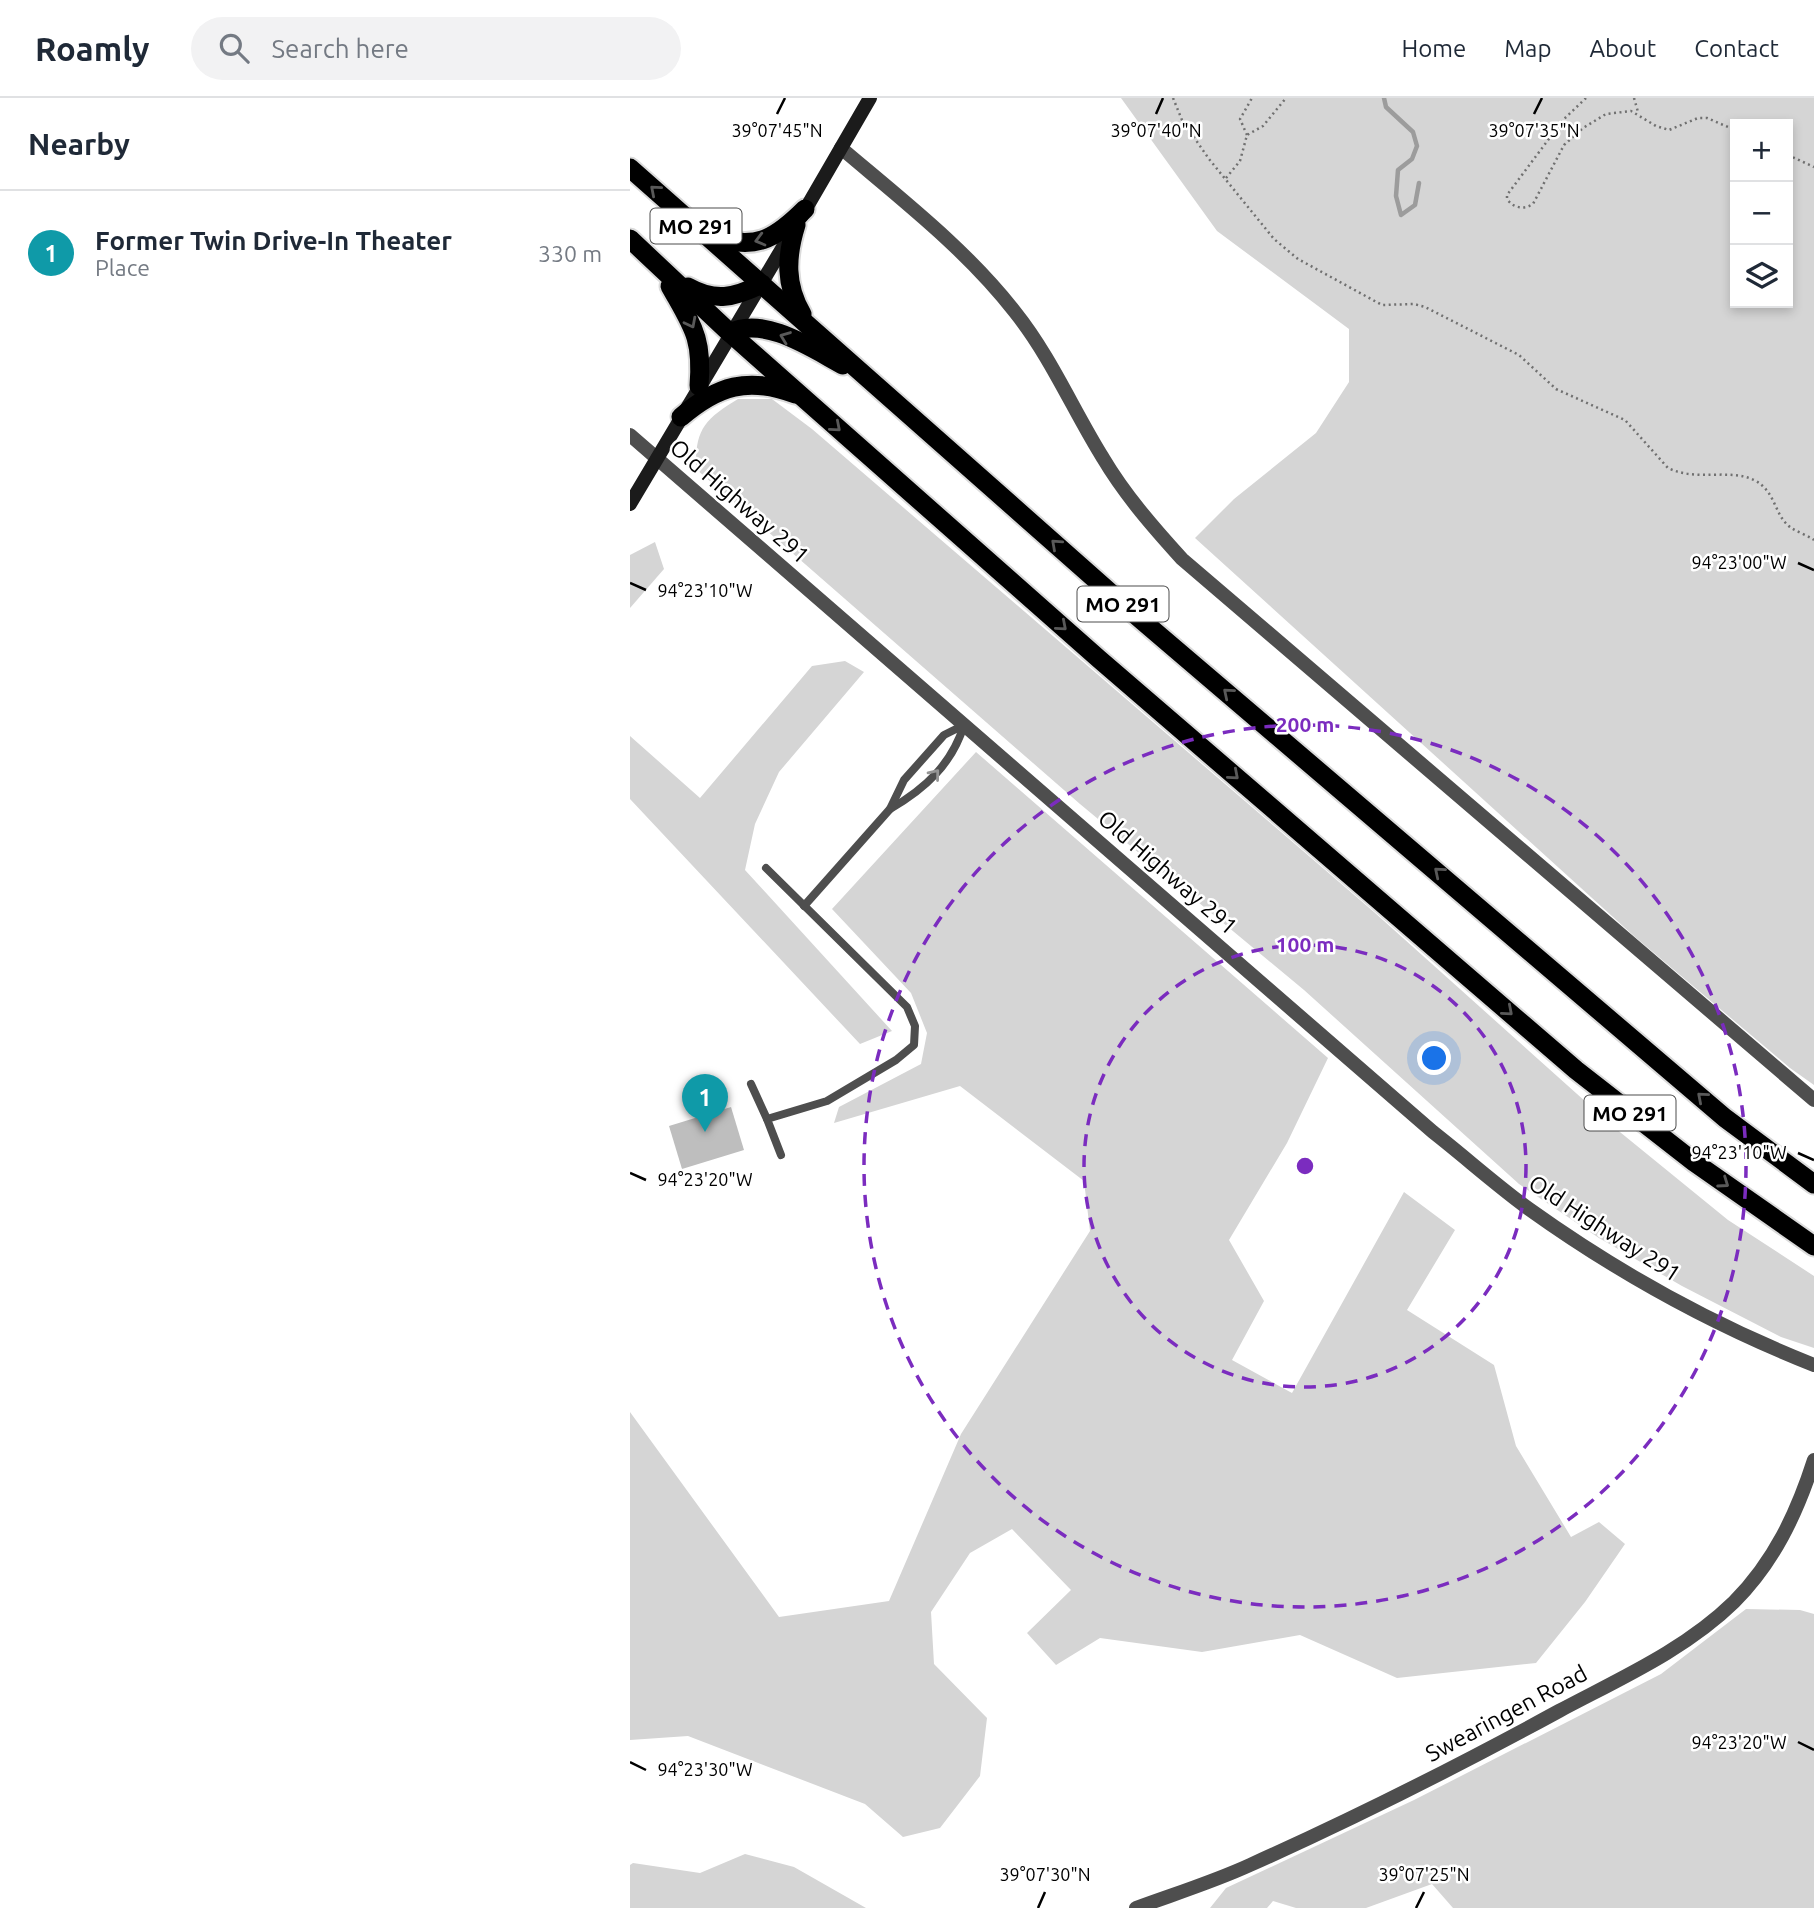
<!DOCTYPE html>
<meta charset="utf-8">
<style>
body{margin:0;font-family:Ubuntu,sans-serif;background:#f2f2f3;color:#1f2937}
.controls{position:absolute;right:21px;top:21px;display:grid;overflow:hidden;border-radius:0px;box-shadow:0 4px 10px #0003}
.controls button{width:63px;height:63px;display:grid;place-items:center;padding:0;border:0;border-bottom:2px solid #e0e1e3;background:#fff;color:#1f2937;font:35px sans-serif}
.you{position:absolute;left:805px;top:961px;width:24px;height:24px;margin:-18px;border:5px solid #fff;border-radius:50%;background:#1a73e8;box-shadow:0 0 0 10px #1a73e833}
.badge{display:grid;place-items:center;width:46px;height:46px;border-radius:50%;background:#000;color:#fff;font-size:23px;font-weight:700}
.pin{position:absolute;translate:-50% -58px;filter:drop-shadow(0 2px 4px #0008)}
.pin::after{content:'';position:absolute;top:37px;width:24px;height:21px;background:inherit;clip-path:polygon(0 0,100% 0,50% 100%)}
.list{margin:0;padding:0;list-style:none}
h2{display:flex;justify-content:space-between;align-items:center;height:91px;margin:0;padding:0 28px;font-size:30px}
h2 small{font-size:23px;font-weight:400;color:#747a83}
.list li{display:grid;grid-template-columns:46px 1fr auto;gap:21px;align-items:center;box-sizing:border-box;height:126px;padding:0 28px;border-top:2px solid #e0e1e3}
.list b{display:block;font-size:26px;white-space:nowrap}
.list p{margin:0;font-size:23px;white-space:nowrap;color:#747a83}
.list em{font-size:23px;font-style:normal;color:#747a83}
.icon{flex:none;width:38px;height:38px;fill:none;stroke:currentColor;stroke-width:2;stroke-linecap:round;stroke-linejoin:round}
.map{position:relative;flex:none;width:1184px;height:1810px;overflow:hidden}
header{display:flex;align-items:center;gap:42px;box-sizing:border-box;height:98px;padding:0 35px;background:#fff;border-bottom:2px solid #e0e1e3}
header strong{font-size:33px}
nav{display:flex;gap:38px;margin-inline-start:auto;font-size:24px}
.search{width:490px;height:63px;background:#f2f2f3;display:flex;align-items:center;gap:18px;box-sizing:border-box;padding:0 24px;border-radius:38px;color:#747a83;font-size:26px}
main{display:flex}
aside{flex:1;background:#fff}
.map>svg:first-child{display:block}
</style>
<header>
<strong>Roamly</strong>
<div class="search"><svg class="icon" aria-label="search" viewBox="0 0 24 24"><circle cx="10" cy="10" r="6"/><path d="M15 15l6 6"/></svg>Search here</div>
<nav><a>Home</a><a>Map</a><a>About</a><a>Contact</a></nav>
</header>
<main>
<aside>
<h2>Nearby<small></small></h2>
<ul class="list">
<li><span class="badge" style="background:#0f9aa8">1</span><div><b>Former Twin Drive-In Theater</b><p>Place</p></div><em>330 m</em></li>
</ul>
</aside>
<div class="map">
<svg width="1184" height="1810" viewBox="0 0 1184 1810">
<rect width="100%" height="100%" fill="#fff"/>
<g fill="#d5d5d5" fill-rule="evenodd">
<path d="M 491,0 L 1184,0 L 1184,987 L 1160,970 L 1005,839 L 565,440 L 604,401 L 686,335 L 719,284 L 719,231 L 587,133 ZM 1105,26 L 1158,26 L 1158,205 L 1105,205 Z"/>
<path d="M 108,301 L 142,301 L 182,331 L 744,814 L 985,1030 L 1098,1122 L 1184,1178 L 1184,1250 L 1151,1239 L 1052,1188 L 969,1140 L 889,1086 L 674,892 L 450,706 L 66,371 C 65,331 75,321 108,301 Z"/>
<path d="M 25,444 L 34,471 L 0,510 L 0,457 Z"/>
<path d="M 215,563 L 234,574 L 149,674 L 125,726 L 115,772 L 262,933 L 230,946 L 0,701 L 0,638 L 70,700 L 182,568 Z"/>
<path d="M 346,654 L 698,960 L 657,1045 L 599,1142 L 634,1203 L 602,1262 L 662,1295 L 774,1094 L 825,1132 L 777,1212 L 864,1267 L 886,1348 L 941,1439 L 969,1424 L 995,1446 L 955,1504 L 906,1565 L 767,1580 L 670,1537 L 572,1554 L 470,1540 L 426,1567 L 397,1535 L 441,1492 L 382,1431 L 340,1455 L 301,1514 L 304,1566 L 357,1620 L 350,1678 L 310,1730 L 273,1739 L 235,1706 L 58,1638 L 0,1642 L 0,1314 L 149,1519 L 259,1503 L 331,1336 L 460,1133 L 454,1083 L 330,988 L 204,1025 L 209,1009 L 291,966 L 297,935 L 281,895 L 202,811 Z"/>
<path d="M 1116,1511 L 1170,1512 L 1184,1516 L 1184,1810 L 823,1810 L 802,1786 L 736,1810 L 666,1810 L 643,1803 L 637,1810 L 580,1810 L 596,1790 L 784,1702 L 1031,1576 Z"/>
<path d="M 115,1756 L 164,1769 L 236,1810 L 0,1810 L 0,1767 L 3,1765 L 70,1775 Z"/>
</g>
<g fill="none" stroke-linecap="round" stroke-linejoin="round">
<path stroke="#9c9c9c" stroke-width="4.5" d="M 754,0 L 756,9 L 783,34 L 787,48 L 782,61 L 768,72 L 766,98 L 771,117 L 785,107 L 789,85"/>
</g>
<path fill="#bebebe" d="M 101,1009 L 114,1052 L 52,1071 L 39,1028 Z"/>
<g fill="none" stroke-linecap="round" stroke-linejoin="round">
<defs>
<g id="trunk">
<path d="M 0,70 L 509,520 L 1095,1020 L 1184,1086"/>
<path d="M 166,127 C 156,159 155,187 172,216"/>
<path d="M 81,138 C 125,153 144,142 175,111"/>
<path d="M 0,141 L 100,235 L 469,561 L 946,972 L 1064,1064 L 1184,1148"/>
<path d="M 40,188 C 63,229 73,240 69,288"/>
<path d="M 58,189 C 85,204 104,200 132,186"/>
<path d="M 100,235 C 133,217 183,251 213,267"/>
<path d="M 51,319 C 87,288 118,278 165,296"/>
</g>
</defs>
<use href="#trunk" stroke="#dbdbdb" stroke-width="23"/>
<g stroke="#707070" stroke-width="2.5" stroke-dasharray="2 3.5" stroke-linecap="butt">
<path d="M 543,0 L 552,22 L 579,61 L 644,141 L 668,161 L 752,207 L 784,206 L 795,209 L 889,257 L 926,291 L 995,322 L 1038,370 C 1067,384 1099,370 1124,382 C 1146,393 1144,417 1160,429 C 1167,434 1177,437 1184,442"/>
<path d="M 956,0 L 933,22 L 877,97 L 877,101 C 883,110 894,112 903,106 L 934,47 L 953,30 L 976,16 L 1001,13 L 1026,28 L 1039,32 L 1068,20 L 1077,20 L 1105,32"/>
<path d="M 1004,0 L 1008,14"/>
<path d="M 617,37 L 610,21 L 622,0"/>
<path d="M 1158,57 L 1184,69"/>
<path d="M 596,80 L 610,63 L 617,37 L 633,28 L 656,0"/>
</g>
<g stroke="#4e4e4e" stroke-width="8">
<path d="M 260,711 C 295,691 322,666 334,627"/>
<path d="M 136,770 L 277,909 L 285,928 L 284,947 L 266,962 L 197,1003 L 137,1021 L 151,1057"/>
<path d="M 174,808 L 260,711 L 274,682 L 314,637 L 334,627"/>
<path d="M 121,986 L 137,1021"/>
</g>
<g stroke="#4e4e4e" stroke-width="14">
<path d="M 211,50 C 271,101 336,151 385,214 C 421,259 443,312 473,360 C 495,397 523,429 552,461 L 1184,1002"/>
<path d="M 0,337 L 803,1034 C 835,1059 866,1087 899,1111 C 987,1174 1083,1227 1184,1267"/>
<path d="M 506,1810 C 544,1796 583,1784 620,1767 C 725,1720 828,1668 929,1613 C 989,1581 1055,1552 1104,1504 C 1144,1464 1167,1415 1184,1362"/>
</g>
<g stroke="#1b1b1b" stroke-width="14">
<path d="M 171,119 L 240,0"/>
<path d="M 0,406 L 159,139"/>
</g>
<use href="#trunk" stroke="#000" stroke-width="19"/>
</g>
<defs><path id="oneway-chevron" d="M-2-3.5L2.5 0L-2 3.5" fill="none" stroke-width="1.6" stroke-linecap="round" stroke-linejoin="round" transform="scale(1.75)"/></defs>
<g stroke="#595959">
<use href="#oneway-chevron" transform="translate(25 92) rotate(-139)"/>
<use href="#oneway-chevron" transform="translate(130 142) rotate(165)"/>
<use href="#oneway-chevron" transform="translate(61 225) rotate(63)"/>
<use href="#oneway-chevron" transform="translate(155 239) rotate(-159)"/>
<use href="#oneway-chevron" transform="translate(206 329) rotate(41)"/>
<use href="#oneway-chevron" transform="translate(426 446) rotate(-138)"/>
<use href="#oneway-chevron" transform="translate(432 528) rotate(41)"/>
<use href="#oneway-chevron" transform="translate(598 595) rotate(-140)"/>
<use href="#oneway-chevron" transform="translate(604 677) rotate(41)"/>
<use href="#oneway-chevron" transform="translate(809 774) rotate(-140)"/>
<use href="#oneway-chevron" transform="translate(878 913) rotate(41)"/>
<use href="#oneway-chevron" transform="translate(1072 999) rotate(-139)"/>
<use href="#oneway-chevron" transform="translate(1094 1085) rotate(35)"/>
</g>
<use stroke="#959595" href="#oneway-chevron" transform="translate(305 676) rotate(-51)"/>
<path fill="none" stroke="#000" stroke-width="2.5" d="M 147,16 L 155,0M 526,16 L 533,0M 904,16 L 912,0M 1168,465 L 1184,472M 0,485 L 16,492M 1168,1055 L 1184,1062M 0,1075 L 16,1082M 1168,1644 L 1184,1652M 0,1664 L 16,1672M 408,1810 L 415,1794M 786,1810 L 794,1794"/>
<g fill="none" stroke="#7b2cbf" stroke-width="3.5" stroke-dasharray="12 9">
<circle cx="675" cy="1068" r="221"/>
<circle cx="675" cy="1068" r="441"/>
</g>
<g text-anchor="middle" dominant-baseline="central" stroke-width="5" stroke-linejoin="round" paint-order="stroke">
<g fill="#fff" stroke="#4c4c4c" stroke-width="2">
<rect x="20.5" y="110.5" width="91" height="35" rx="5"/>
<rect x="447.5" y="488.5" width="91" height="35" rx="5"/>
<rect x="954.5" y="997.5" width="91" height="35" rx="5"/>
</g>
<g font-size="21" font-weight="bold" fill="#000">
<text x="66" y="128">MO 291</text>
<text x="493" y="506">MO 291</text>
<text x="1000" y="1015">MO 291</text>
</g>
<g font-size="23" fill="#000" stroke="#fff">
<text transform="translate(110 403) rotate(41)">Old Highway 291</text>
<text transform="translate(538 774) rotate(41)">Old Highway 291</text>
<text transform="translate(975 1130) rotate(33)">Old Highway 291</text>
<text transform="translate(876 1615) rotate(-28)">Swearingen Road</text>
</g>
</g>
<g font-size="18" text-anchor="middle" fill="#000" stroke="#fff" stroke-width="5" stroke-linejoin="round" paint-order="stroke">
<text x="147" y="39">39°07'45"N</text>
<text x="526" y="39">39°07'40"N</text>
<text x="904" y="39">39°07'35"N</text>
<text x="1109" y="471">94°23'00"W</text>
<text x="75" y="499">94°23'10"W</text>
<text x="1109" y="1061">94°23'10"W</text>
<text x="75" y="1088">94°23'20"W</text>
<text x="1109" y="1651">94°23'20"W</text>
<text x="75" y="1678">94°23'30"W</text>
<text x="415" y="1783">39°07'30"N</text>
<text x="794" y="1783">39°07'25"N</text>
</g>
<circle cx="675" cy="1068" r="10" fill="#7b2cbf" stroke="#fff" stroke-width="3.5"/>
<g font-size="21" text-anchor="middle" font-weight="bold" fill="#7b2cbf" stroke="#fff" stroke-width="5" stroke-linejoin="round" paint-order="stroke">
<text x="675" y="634">200 m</text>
<text x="675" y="854">100 m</text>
</g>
</svg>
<div class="controls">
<button>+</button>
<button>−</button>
<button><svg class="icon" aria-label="layers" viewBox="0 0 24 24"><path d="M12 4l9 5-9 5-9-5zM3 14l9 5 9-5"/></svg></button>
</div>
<div class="you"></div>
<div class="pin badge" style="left:75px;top:1034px;background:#0f9aa8">1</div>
</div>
</main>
